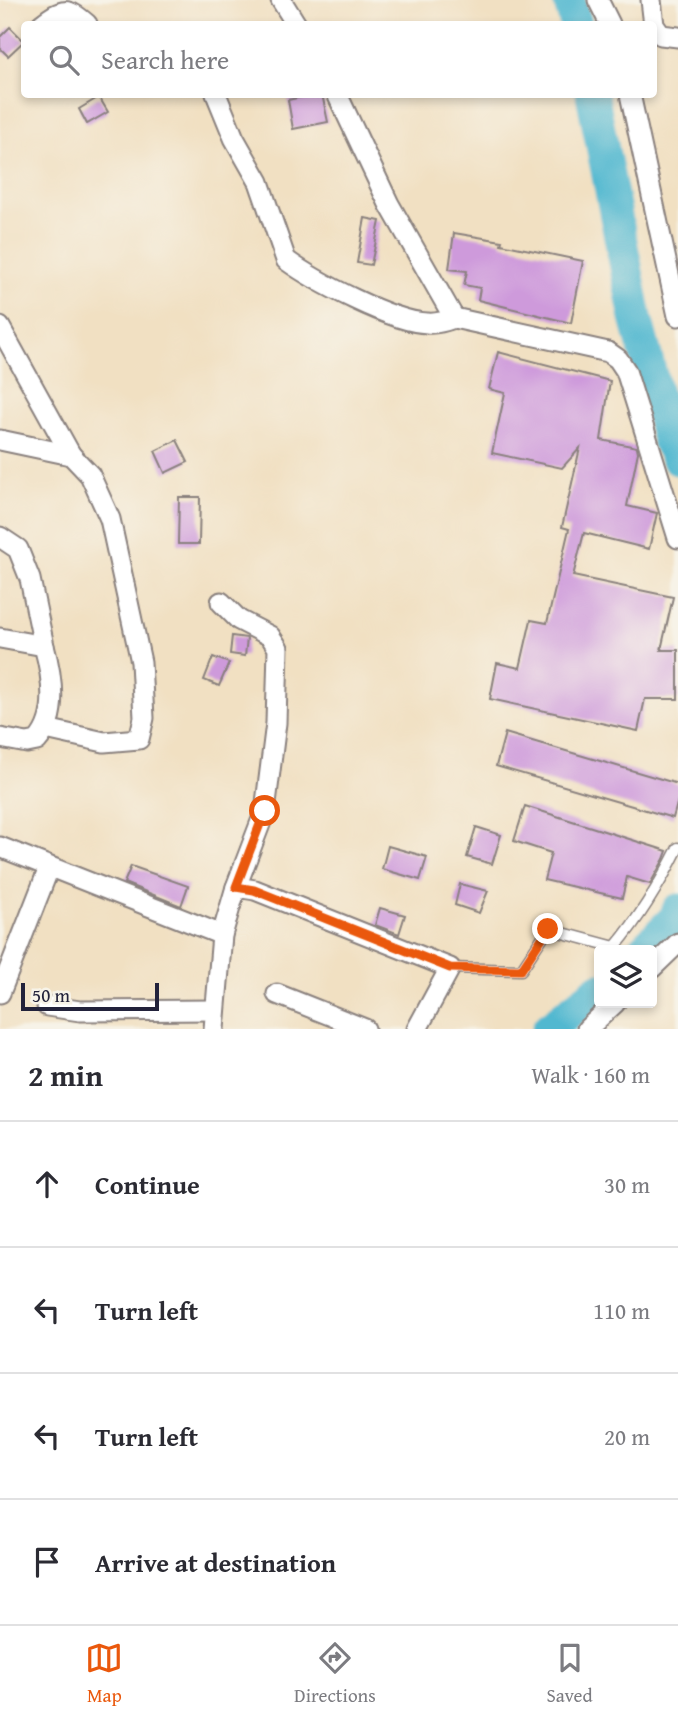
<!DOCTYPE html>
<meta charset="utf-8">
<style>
body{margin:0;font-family:"Gentium Book Plus",serif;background:#f2f2f3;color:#2b2b33}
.controls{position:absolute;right:21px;bottom:21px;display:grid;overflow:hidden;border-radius:7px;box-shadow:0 4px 10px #0003}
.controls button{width:63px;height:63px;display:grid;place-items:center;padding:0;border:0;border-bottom:2px solid #e1e1e2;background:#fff;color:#2b2b33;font:35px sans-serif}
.scale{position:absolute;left:21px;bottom:18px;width:138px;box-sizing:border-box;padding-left:7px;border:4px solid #22223b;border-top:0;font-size:19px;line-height:24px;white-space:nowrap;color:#22223b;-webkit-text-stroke:5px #f7f3e8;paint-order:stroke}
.stop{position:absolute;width:21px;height:21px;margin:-16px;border:5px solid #ea580c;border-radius:50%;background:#fff}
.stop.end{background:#ea580c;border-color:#fff;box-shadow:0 2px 7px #0008}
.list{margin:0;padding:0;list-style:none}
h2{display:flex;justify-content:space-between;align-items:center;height:91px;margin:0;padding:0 28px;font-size:30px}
h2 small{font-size:23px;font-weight:400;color:#7c7c81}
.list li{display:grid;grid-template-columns:46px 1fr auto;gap:21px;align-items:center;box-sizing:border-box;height:126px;padding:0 28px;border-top:2px solid #e1e1e2}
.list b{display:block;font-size:26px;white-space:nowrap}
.list em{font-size:23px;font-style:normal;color:#7c7c81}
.icon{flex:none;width:38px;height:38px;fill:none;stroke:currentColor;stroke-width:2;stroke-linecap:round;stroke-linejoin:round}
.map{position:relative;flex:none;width:678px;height:1029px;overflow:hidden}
.search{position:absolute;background:#fff;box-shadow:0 4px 10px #0003;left:21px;right:21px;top:21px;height:77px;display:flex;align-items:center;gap:18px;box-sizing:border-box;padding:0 24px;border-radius:7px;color:#7c7c81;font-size:26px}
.sheet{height:595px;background:#fff}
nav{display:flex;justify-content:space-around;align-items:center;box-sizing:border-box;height:98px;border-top:2px solid #e1e1e2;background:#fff;font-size:19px;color:#7c7c81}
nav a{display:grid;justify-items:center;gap:4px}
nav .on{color:#ea580c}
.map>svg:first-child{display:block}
</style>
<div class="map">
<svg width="678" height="1029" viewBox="0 0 678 1029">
<rect width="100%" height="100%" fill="#f7f3e8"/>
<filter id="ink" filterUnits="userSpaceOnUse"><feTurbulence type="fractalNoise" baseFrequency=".0143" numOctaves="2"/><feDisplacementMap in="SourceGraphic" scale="14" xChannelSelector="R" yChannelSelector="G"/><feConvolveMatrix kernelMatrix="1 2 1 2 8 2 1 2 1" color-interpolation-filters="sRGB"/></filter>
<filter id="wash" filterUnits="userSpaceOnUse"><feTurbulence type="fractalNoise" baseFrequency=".00686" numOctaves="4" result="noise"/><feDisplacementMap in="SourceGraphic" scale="28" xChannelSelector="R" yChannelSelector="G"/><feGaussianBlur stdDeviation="1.57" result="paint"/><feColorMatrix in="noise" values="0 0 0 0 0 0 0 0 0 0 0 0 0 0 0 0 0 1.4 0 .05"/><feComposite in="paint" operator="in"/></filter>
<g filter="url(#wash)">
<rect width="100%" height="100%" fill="#f1e0c2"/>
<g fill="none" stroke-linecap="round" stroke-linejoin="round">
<g stroke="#51b8d0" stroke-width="33">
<path d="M 569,0 L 576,24"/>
<path d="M 592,94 L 636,318 L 669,443 L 678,459"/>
<path d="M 643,950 L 676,917 L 678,910"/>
<path d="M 548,1029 L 599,989"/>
</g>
</g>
<g id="blocks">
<g fill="#ce9adb">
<path d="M 10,27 L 24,41 L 8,56 L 0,48 L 0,37 Z"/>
<path d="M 315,94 L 322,94 L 328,122 L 293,129 L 288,100 Z"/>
<path d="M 99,97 L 108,112 L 87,124 L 79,109 Z"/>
<path d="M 365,218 L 380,221 L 371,265 L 357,263 Z"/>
<path d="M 454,233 L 502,241 L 501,244 L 583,261 L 571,323 L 478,300 L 480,288 L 464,285 L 467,271 L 449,269 Z"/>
<path d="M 498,352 L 610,381 L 601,440 L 637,447 L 638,452 L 627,506 L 657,513 L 649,549 L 584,533 L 573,576 L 673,597 L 661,650 L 678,650 L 678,699 L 645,699 L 638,731 L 490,699 L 497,663 L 520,668 L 531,620 L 547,623 L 569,529 L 562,527 L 580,448 L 562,468 L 492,453 L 505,393 L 489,389 Z"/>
<path d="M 177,440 L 188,462 L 165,473 L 155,451 Z"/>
<path d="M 179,497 L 200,497 L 199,544 L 178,544 Z"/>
<path d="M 232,636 L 247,638 L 245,656 L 230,654 Z"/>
<path d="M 213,657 L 229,663 L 219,686 L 204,680 Z"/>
<path d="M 505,733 L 678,784 L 678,800 L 673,818 L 496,766 Z"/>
<path d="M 525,806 L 667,851 L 664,859 L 650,884 L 627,877 L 622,898 L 544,880 L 551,853 L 514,841 Z"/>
<path d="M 476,827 L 501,835 L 492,864 L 467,857 Z"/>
<path d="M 388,846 L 427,857 L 420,880 L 382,869 Z"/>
<path d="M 131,866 L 188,886 L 181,906 L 124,883 Z"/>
<path d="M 460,884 L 488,891 L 479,913 L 455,905 Z"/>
<path d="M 380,908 L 405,915 L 399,934 L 375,925 Z"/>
</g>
</g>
</g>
<g filter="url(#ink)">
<use href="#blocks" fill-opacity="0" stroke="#8a817e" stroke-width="2"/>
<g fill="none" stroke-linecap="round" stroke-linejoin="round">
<defs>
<path id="lane" d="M 450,968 L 521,970 L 548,929 L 615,947 C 641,916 660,884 678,848"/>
<g id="street">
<path d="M 281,0 L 296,24"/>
<path d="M 598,0 L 610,24"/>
<path d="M 651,0 L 654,25 L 661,35 L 678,37"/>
<path d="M 42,24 C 63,8 67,7 87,24"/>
<path d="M 216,94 L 234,138 L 259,182 L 286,260 C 315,281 392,322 427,323 C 436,324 446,321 454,318"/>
<path d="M 337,94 L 389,204 L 454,318 L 608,352 L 618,359 L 626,371 L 678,538"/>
<path d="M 630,94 L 678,316"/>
<path d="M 0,327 L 71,455"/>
<path d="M 0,440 L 71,455 L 90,475 L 110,519 L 141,662 L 144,718 L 139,739 L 104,742 L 46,729"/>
<path d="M 0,537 L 18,549 L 30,579 L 44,646"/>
<path d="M 221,602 L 239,620 L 270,636 L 278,648 L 276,723 L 265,811 L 236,887"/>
<path d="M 0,638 L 44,646 C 52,675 59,717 37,741 L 27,743 L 0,738"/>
<path d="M 0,847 L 222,935"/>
<path d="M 652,968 L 678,943"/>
<path d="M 0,993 L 49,868"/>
<path d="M 277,994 L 365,1029"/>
<path d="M 47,1006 L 80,1011 L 215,1010"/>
<path d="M 214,1029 L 222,935 L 236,887 L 255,890 L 450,968 L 417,1029"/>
<path d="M 587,1029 L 615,1003"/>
</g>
</defs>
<use href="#lane" stroke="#8a817e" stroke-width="13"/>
<use href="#street" stroke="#8a817e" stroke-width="23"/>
<use href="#lane" stroke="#fff" stroke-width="10"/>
<use href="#street" stroke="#fff" stroke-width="19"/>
</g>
</g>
<g fill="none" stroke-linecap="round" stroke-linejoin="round" filter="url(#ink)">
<path stroke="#ea580c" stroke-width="9" d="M 265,811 L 236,887 L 254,890 L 450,968 L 521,970 L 548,929"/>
</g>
</svg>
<div class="controls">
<button><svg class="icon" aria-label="layers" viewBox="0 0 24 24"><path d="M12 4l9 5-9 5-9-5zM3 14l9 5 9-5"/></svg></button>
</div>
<div class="scale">50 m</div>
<div class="stop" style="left:265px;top:811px"></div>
<div class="stop end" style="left:548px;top:929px"></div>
<div class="search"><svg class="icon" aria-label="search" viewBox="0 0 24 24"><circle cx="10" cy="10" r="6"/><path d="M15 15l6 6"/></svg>Search here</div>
</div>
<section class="sheet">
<h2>2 min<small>Walk · 160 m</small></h2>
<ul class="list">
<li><svg class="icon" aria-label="ahead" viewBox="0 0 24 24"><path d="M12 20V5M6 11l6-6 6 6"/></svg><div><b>Continue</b></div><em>30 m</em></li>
<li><svg class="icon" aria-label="left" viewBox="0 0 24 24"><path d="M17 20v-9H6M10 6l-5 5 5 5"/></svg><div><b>Turn left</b></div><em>110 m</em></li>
<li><svg class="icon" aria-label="left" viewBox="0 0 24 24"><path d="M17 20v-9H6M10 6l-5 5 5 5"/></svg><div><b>Turn left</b></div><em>20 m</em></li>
<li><svg class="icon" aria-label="arrive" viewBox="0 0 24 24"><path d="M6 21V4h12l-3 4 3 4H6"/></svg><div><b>Arrive at destination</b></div></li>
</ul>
</section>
<nav>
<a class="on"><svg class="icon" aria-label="map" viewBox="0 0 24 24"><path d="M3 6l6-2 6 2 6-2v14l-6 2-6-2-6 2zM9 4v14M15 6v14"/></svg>Map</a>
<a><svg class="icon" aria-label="directions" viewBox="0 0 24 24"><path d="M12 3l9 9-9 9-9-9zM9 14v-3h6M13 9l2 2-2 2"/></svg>Directions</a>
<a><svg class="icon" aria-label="saved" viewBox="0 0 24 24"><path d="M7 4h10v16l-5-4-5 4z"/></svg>Saved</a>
</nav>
